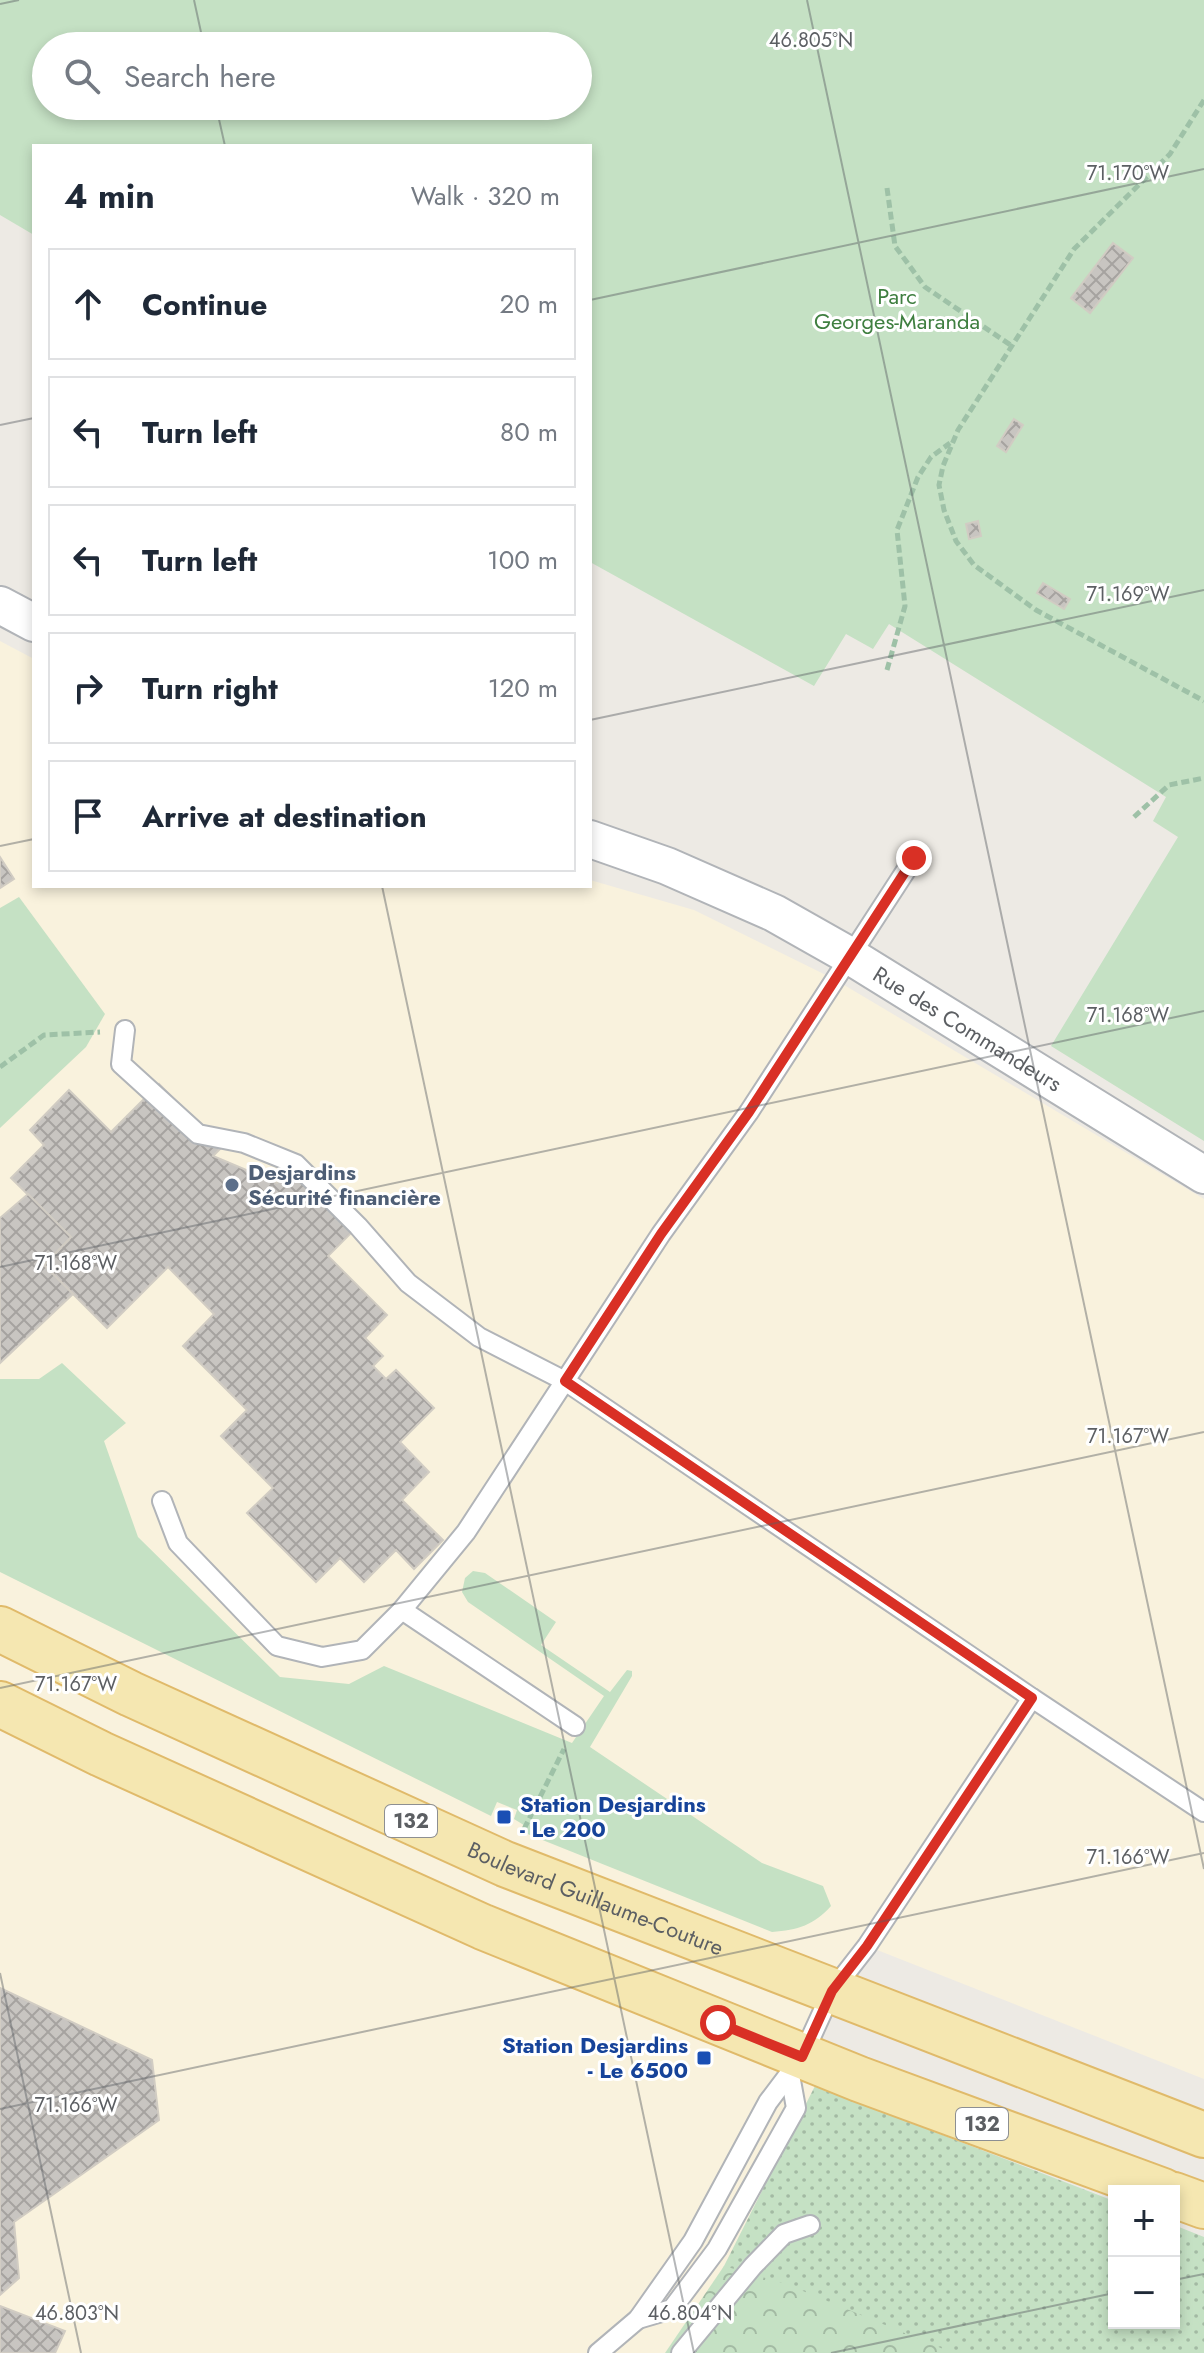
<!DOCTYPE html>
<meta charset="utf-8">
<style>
body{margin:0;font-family:Jost,sans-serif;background:#f2f2f3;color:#1f2937}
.controls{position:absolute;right:24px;bottom:24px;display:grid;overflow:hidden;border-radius:0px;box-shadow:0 4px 12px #0003}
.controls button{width:72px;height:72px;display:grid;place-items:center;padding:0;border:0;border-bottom:2px solid #e0e1e3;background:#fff;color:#1f2937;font:40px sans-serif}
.stop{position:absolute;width:24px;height:24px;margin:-18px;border:6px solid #d93025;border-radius:50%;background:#fff}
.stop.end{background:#d93025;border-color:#fff;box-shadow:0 2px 8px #0008}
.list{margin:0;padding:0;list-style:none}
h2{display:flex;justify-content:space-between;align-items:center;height:104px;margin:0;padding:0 32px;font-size:34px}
h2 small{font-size:26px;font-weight:400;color:#747a83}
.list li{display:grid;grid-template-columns:52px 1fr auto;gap:24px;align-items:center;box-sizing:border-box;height:112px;margin:0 16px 16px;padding:0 16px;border:2px solid #e0e1e3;border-radius:0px}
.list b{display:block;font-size:30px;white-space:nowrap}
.list em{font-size:26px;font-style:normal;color:#747a83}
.icon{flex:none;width:44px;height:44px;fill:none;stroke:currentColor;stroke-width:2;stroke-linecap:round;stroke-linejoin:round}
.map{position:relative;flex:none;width:1204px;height:2353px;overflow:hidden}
.search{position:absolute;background:#fff;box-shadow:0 4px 12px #0003;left:32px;top:32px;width:560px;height:88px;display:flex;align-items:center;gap:20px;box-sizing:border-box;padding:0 28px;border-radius:44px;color:#747a83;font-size:30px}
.panel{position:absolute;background:#fff;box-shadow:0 4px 12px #0003;left:32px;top:144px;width:560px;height:744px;border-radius:0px}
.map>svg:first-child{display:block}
</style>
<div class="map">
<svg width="1204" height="2353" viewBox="0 0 1204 2353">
<defs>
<pattern id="grass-dots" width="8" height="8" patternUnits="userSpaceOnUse" patternTransform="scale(2)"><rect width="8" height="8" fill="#c5e1c4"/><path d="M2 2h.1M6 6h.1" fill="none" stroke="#a3baa3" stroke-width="1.8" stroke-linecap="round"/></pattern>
<pattern id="forest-crowns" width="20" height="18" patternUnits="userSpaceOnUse" patternTransform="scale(2)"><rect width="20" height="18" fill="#c5e1c4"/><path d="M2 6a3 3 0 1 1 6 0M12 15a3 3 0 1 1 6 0" fill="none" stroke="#a3baa3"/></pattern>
<pattern id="building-cross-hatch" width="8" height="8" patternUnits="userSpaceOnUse" patternTransform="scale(2)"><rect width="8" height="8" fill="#c8c5c1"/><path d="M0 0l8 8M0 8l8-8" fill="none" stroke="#a6a3a0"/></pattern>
</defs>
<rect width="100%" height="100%" fill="#edeae4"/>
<path fill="#f9f2dd" d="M 0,641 L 34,659 L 34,886 L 590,886 L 590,880 L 694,910 L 834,979 L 1204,1199 L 1204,2079 L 867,1946 L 802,2056 L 815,2086 L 724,2266 L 683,2353 L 0,2353 Z"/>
<path fill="url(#grass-dots)" d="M 815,2086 L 1114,2201 L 1114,2323 L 1174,2323 L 1174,2225 L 1204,2237 L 1204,2353 L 683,2353 L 724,2266 Z"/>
<path fill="url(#forest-crowns)" d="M 724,2266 L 786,2284 L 953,2353 L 665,2353 Z"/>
<g fill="#c5e1c4" fill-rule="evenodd">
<path d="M 0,0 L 1204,0 L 1204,1141 L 1051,1046 L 1178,837 L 1153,821 L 1166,797 L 889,624 L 873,649 L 846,634 L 814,686 L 590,562 L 590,146 L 34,146 L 34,235 L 0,215 ZM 46,46 L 578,46 L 578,106 L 46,106 Z"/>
<path d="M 19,897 L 105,1014 L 86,1047 L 0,1128 L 0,908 Z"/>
<path d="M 62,1363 L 126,1423 L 104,1441 L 138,1537 L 280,1677 L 349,1684 L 384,1666 L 572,1743 L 604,1696 L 468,1602 L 462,1592 L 465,1578 L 473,1571 L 485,1573 L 556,1622 L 541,1645 L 610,1692 L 627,1670 L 632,1671 L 632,1676 L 590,1747 L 762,1863 L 823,1886 L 831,1906 C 814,1925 798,1930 772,1932 L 525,1833 L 527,1827 L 514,1819 L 517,1810 L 497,1802 L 491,1816 L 0,1572 L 0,1379 L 39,1379 Z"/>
</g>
<g fill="url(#building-cross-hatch)" stroke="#d1ccc3" stroke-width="2">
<path d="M 1113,243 L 1133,258 L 1090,313 L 1071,298 Z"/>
<path d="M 1014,419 L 1023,425 L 1006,452 L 997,446 Z"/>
<path d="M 978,521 L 981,536 L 969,539 L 966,524 Z"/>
<path d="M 1043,583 L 1070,599 L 1064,609 L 1037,593 Z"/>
<path d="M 0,857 L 14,879 L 0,888 Z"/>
<path d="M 159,1084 L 222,1147 L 213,1156 L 277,1183 L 296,1164 L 358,1226 L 328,1256 L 387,1315 L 365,1338 L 383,1356 L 373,1366 L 386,1379 L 396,1370 L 434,1408 L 400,1442 L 429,1472 L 402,1500 L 443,1540 L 414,1569 L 396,1550 L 364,1582 L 340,1558 L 316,1582 L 247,1513 L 273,1488 L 221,1436 L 247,1410 L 183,1346 L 214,1314 L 168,1267 L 107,1328 L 44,1265 L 71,1237 L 11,1178 L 44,1145 L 30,1130 L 69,1090 L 111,1132 Z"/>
<path d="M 28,1194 L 71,1237 L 44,1265 L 73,1294 L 0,1363 L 0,1218 Z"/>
<path d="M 0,1988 L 152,2060 L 159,2120 L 14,2222 L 19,2278 L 0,2295 Z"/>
<path d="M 0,2306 L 65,2331 L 55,2353 L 0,2353 Z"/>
</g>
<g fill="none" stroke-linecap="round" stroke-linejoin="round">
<defs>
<g id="lane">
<path d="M 125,1030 L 121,1064 L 198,1134 L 244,1143 L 296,1164 L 358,1226 L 408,1283 L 479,1337 L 565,1381 L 1032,1698 L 867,1946 L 832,1991 L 802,2057 L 768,2102 L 693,2241 L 638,2319 L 598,2353"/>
<path d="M 162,1501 L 178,1543 L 277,1646 L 322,1657 L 362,1650 L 402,1610 L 466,1532 L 661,1234 L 749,1112 L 914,858"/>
<path d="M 402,1610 L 575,1726"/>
<path d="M 1032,1698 L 1204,1812"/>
<path d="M 638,2319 L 672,2309 L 717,2249 L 796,2108 L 790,2075"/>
<path d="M 681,2353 L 753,2266 L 784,2234 L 810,2225"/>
</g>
<g id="street">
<path d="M 0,605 L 34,623"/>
<path id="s1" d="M 590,839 L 667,866 L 774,913 L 850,956 L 1204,1175"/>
</g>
<g id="primary">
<path id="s2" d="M 0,1629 L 131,1694 L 505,1864 L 1204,2135"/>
<path d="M 0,1704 L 101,1754 L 483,1927 L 859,2079 L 1163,2191"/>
<path d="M 1174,2195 L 1204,2206"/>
</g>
</defs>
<use href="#lane" stroke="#b1b4b8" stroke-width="22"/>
<use href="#street" stroke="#b1b4b8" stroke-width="40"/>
<use href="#primary" stroke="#e0ba6a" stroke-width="48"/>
<g stroke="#9ec1a7" stroke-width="5" stroke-dasharray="8 4" stroke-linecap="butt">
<path d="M 1204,100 L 1170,154 L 1074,249 L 958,430 L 943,466 L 939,485 L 944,510 L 956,541 L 974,565 L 1036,610 L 1204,701"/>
<path d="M 887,188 L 895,246 L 925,287 L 1012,346"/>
<path d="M 887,670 L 905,606 L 897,530 L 918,477 L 931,457 L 950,443"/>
<path d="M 1134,817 L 1169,785 L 1204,778"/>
<path d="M 0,1067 L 44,1035 L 100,1032"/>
<path d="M 524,1829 L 564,1749"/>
</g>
<use href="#lane" stroke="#fff" stroke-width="18"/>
<use href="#street" stroke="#fff" stroke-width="36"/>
<use href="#primary" stroke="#f5e7b1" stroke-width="44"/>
</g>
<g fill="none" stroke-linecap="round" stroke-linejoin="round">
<path stroke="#d93025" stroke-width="10" d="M 718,2023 L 802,2057 L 832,1991 L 867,1946 L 1032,1698 L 565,1381 L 661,1234 L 749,1112 L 914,858"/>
</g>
<path fill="none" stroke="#5c5f63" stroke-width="2" stroke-opacity="0.45" d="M 194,0 L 204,46M 807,0 L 1204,1869M 0,4 L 19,0M 216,106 L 225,146M 590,300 L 1204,169M 0,425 L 34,418M 590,720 L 1204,590M 0,846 L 34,839M 382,886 L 694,2353M 0,1267 L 1204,1011M 0,1688 L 1204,1432M 0,1973 L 81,2353M 0,2109 L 1204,1853M 1174,2280 L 1204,2274M 831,2353 L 1114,2293"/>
<circle fill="#5c6f8a" stroke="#fff" stroke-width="3" cx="232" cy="1185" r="8"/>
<g fill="#1a4fb4" stroke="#fff" stroke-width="3">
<rect x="496" y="1809" width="16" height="16" rx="4"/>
<rect x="696" y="2050" width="16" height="16" rx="4"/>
</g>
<g text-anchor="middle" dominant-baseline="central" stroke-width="6" stroke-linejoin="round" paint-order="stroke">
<g fill="#fff" stroke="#8d8f92" stroke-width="2">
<rect x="385" y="1805" width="52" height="32" rx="6"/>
<rect x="956" y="2108" width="52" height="32" rx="6"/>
</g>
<g font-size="20" font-weight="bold" fill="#5c5f63">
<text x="411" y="1821">132</text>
<text x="982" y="2124">132</text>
</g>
<g font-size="22" fill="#3f7f40" stroke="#fff">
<text x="897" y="296">Parc<tspan x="897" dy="25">Georges-Maranda</tspan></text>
</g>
<g font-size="22" fill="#5c5f63" stroke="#fff">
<text stroke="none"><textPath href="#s1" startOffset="424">Rue des Commandeurs</textPath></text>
<text stroke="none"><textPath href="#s2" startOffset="654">Boulevard Guillaume-Couture</textPath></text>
</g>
<g font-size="22" font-weight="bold" fill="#4e5e75" stroke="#fff" text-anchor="start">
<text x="248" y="1172">Desjardins<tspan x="248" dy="25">Sécurité financière</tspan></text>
</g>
<g font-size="22" font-weight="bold" fill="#164399" stroke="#fff" text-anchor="start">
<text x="520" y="1804">Station Desjardins<tspan x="520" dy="25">- Le 200</tspan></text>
<text x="688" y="2045" text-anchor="end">Station Desjardins<tspan x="688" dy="25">- Le 6500</tspan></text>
</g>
</g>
<g font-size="20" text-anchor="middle" fill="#5c5f63" stroke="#fff" stroke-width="6" stroke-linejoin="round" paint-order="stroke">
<text x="811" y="47">46.805°N</text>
<text x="1128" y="180">71.170°W</text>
<text x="1128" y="601">71.169°W</text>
<text x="1128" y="1022">71.168°W</text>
<text x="76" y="1270">71.168°W</text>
<text x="1128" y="1443">71.167°W</text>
<text x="76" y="1691">71.167°W</text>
<text x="1128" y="1864">71.166°W</text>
<text x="76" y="2112">71.166°W</text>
<text x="77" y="2320">46.803°N</text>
<text x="690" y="2320">46.804°N</text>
</g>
</svg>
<div class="controls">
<button>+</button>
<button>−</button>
</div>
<div class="stop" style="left:718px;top:2023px"></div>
<div class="stop end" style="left:914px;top:858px"></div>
<div class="search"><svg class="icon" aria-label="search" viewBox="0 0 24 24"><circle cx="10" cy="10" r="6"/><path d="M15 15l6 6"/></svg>Search here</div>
<section class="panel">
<h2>4 min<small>Walk · 320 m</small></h2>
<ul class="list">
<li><svg class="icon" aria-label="ahead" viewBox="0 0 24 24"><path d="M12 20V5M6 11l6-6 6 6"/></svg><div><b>Continue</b></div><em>20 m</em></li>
<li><svg class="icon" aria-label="left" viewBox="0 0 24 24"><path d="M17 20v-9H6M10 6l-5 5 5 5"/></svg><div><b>Turn left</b></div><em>80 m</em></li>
<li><svg class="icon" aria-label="left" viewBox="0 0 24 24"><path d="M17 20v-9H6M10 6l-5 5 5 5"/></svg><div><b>Turn left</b></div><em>100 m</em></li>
<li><svg class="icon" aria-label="right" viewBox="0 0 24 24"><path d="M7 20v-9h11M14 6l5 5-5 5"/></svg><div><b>Turn right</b></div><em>120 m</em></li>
<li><svg class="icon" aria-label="arrive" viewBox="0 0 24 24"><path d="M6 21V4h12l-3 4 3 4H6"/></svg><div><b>Arrive at destination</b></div></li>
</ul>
</section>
</div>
